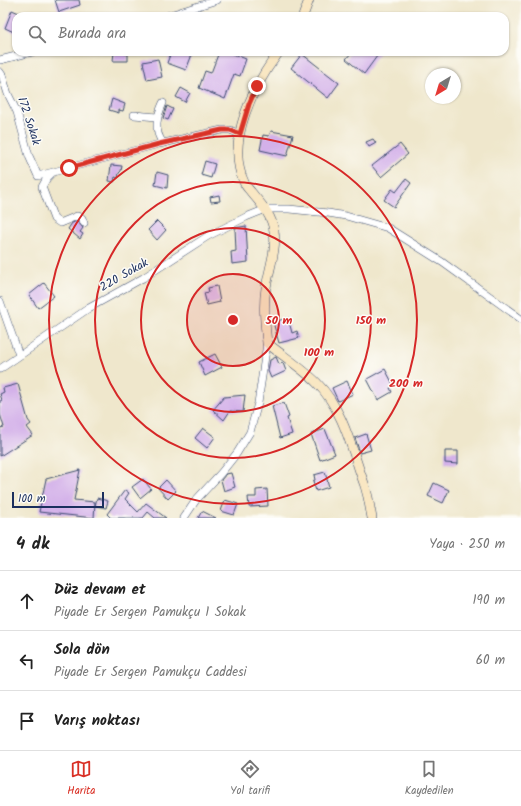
<!DOCTYPE html>
<html lang="tr">
<meta charset="utf-8">
<style>
body{margin:0;font-family:Kalam,sans-serif;background:#f2f2f2;color:#222}
.compass{position:absolute;left:425px;top:68px;width:36px;height:36px;border-radius:50%;background:#fff;box-shadow:0 1px 3px #0004;rotate:218deg}
.scale{position:absolute;left:12px;bottom:10px;width:92px;box-sizing:border-box;padding-left:4px;border:2px solid #1b2f5e;border-top:0;font-size:11px;line-height:14px;white-space:nowrap;color:#1b2f5e;-webkit-text-stroke:3px #fdfcf7;paint-order:stroke}
.stop{position:absolute;width:12px;height:12px;margin:-9px;border:3px solid #d93025;border-radius:50%;background:#fff}
.stop.end{background:#d93025;border-color:#fff;box-shadow:0 1px 4px #0008}
.list{margin:0;padding:0;list-style:none}
h2{display:flex;justify-content:space-between;align-items:center;height:52px;margin:0;padding:0 16px;font-size:17px}
h2 small{font-size:13px;font-weight:400;color:#767676}
.list li{display:grid;grid-template-columns:26px 1fr auto;gap:12px;align-items:center;box-sizing:border-box;height:60px;padding:0 16px;border-top:1px solid #e0e0e0}
.list b{display:block;font-size:15px;white-space:nowrap}
.list p{margin:0;font-size:13px;white-space:nowrap;color:#767676}
.list em{font-size:13px;font-style:normal;color:#767676}
.icon{flex:none;width:22px;height:22px;fill:none;stroke:currentColor;stroke-width:2;stroke-linecap:round;stroke-linejoin:round}
.map{position:relative;flex:none;width:521px;height:518px;overflow:hidden}
.search{position:absolute;background:#fff;box-shadow:0 1px 3px #0004;left:12px;right:12px;top:12px;height:44px;display:flex;align-items:center;gap:10px;box-sizing:border-box;padding:0 14px;border-radius:12px;color:#767676;font-size:15px}
.sheet{height:232px;background:#fff}
nav{display:flex;justify-content:space-around;align-items:center;box-sizing:border-box;height:56px;border-top:1px solid #e0e0e0;background:#fff;font-size:11px;color:#767676}
nav a{display:grid;justify-items:center;gap:2px}
nav .on{color:#d93025}
.map>svg:first-child{display:block}
</style>
<div class="map">
<svg width="521" height="518" viewBox="0 0 521 518">
<rect width="100%" height="100%" fill="#fdfcf7"/>
<filter id="ink" filterUnits="userSpaceOnUse"><feTurbulence type="fractalNoise" baseFrequency=".025" numOctaves="2"/><feDisplacementMap in="SourceGraphic" scale="8" xChannelSelector="R" yChannelSelector="G"/><feConvolveMatrix kernelMatrix="1 2 1 2 8 2 1 2 1" color-interpolation-filters="sRGB"/></filter>
<filter id="wash" filterUnits="userSpaceOnUse"><feTurbulence type="fractalNoise" baseFrequency=".012" numOctaves="4" result="noise"/><feDisplacementMap in="SourceGraphic" scale="16" xChannelSelector="R" yChannelSelector="G"/><feGaussianBlur stdDeviation="0.9" result="paint"/><feColorMatrix in="noise" values="0 0 0 0 0 0 0 0 0 0 0 0 0 0 0 0 0 1.4 0 .05"/><feComposite in="paint" operator="in"/></filter>
<g filter="url(#wash)">
<rect width="100%" height="100%" fill="#efe7cc"/>
<g id="blocks">
<g fill="#d3b0e9">
<path d="M 55,0 L 79,0 L 80,5 L 59,12 Z"/>
<path d="M 12,10 L 26,16 L 16,16 L 16,33 L 5,28 Z"/>
<path d="M 114,52 L 125,52 L 125,54 L 128,54 L 128,61 L 113,61 Z"/>
<path d="M 171,52 L 193,52 L 186,70 L 167,63 Z"/>
<path d="M 219,52 L 228,52 L 246,59 L 240,76 L 234,74 L 225,99 L 199,88 L 205,71 L 211,73 Z"/>
<path d="M 352,52 L 380,52 L 364,74 L 346,59 Z"/>
<path d="M 302,54 L 339,83 L 328,98 L 291,68 Z"/>
<path d="M 158,59 L 162,77 L 147,80 L 143,62 Z"/>
<path d="M 181,88 L 190,93 L 185,102 L 176,97 Z"/>
<path d="M 112,99 L 125,104 L 123,111 L 119,110 L 119,113 L 109,110 Z"/>
<path d="M 167,106 L 173,109 L 168,120 L 163,118 Z"/>
<path d="M 271,131 L 293,135 L 287,156 L 260,150 L 263,135 L 269,136 Z"/>
<path d="M 373,139 L 376,143 L 369,147 L 366,142 Z"/>
<path d="M 400,144 L 408,154 L 381,177 L 372,166 Z"/>
<path d="M 205,161 L 215,164 L 211,178 L 201,175 Z"/>
<path d="M 111,165 L 122,166 L 121,171 L 119,173 L 118,178 L 115,177 L 114,182 L 109,181 Z"/>
<path d="M 157,172 L 168,175 L 167,188 L 155,185 Z"/>
<path d="M 406,179 L 411,183 L 394,207 L 384,200 L 392,189 L 396,192 Z"/>
<path d="M 219,195 L 220,201 L 211,202 L 210,197 Z"/>
<path d="M 77,221 L 83,228 L 80,232 L 83,234 L 80,239 L 68,229 L 72,223 Z"/>
<path d="M 157,221 L 166,230 L 157,240 L 148,230 Z"/>
<path d="M 246,226 L 248,262 L 232,264 L 231,252 L 236,251 L 235,228 Z"/>
<path d="M 44,283 L 54,296 L 38,308 L 29,295 Z"/>
<path d="M 217,286 L 220,302 L 207,305 L 204,293 L 209,292 L 208,288 Z"/>
<path d="M 288,318 L 292,333 L 297,331 L 299,338 L 279,343 L 273,322 Z"/>
<path d="M 215,354 L 222,367 L 205,376 L 199,362 Z"/>
<path d="M 276,357 L 279,364 L 283,363 L 286,371 L 271,378 L 268,371 L 270,360 Z"/>
<path d="M 385,369 L 394,386 L 390,388 L 392,392 L 378,400 L 367,379 Z"/>
<path d="M 347,381 L 353,394 L 338,401 L 332,388 Z"/>
<path d="M 18,384 L 28,420 L 31,424 L 27,427 L 33,435 L 0,456 L 0,428 L 4,427 L 0,414 L 0,401 L 2,400 L 0,394 L 4,392 L 3,388 Z"/>
<path d="M 245,395 L 243,412 L 230,411 L 224,420 L 213,410 L 224,397 Z"/>
<path d="M 284,403 L 289,417 L 287,418 L 292,434 L 280,438 L 272,406 Z"/>
<path d="M 203,428 L 215,437 L 207,448 L 195,438 Z"/>
<path d="M 325,429 L 335,454 L 320,460 L 311,434 Z"/>
<path d="M 366,434 L 371,450 L 360,453 L 355,438 Z"/>
<path d="M 445,451 L 458,451 L 458,464 L 445,463 Z"/>
<path d="M 80,470 L 74,500 L 95,502 L 94,518 L 39,512 L 46,479 Z"/>
<path d="M 325,472 L 329,487 L 316,491 L 313,481 L 315,480 L 314,475 Z"/>
<path d="M 231,473 L 235,487 L 224,491 L 221,480 L 226,474 Z"/>
<path d="M 143,479 L 151,489 L 140,498 L 132,487 Z"/>
<path d="M 166,480 L 176,491 L 168,499 L 158,488 Z"/>
<path d="M 434,483 L 449,490 L 443,503 L 428,496 Z"/>
<path d="M 267,489 L 268,506 L 249,507 L 248,497 L 256,497 L 256,490 Z"/>
<path d="M 125,490 L 129,493 L 125,499 L 138,512 L 146,503 L 166,518 L 155,518 L 148,512 L 143,518 L 111,518 L 107,514 Z"/>
<path d="M 97,498 L 108,501 L 106,508 L 95,506 Z"/>
<path d="M 225,500 L 238,504 L 234,515 L 221,511 Z"/>
<path d="M 202,511 L 216,518 L 198,518 Z"/>
</g>
</g>
</g>
<g filter="url(#ink)">
<use href="#blocks" fill-opacity="0" stroke="#3b4b6e" stroke-width="1"/>
<g fill="none" stroke-linecap="round" stroke-linejoin="round">
<defs>
<g id="street">
<path d="M 167,16 L 217,0"/>
<path d="M 0,60 L 32,52"/>
<path d="M 0,72 L 2,75 L 8,94 L 17,112 L 29,156 L 38,176 L 159,144 L 222,130 L 230,130 L 240,134"/>
<path d="M 134,115 L 157,117"/>
<path d="M 163,143 C 153,130 157,116 163,103"/>
<path d="M 52,173 L 47,178 L 42,187 L 54,219 L 60,223 L 77,216 L 82,218 L 84,223"/>
<path d="M 0,301 L 19,355"/>
<path d="M 0,369 L 89,308 L 143,278 L 208,236 L 246,217 L 266,209 L 289,209 L 328,213 L 346,216 L 388,228 L 442,262 L 521,319"/>
<path d="M 184,518 L 196,500 L 221,473 L 237,453 L 250,432 L 258,403 L 267,343"/>
</g>
<g id="secondary">
<path d="M 303,16 L 309,0"/>
<path d="M 279,52 C 254,85 225,141 244,182 C 245,186 249,189 251,192 C 261,204 272,215 274,231 C 277,249 269,269 266,288 C 263,306 265,324 267,343 C 283,356 302,368 317,383 C 344,410 352,451 365,486 L 368,497 L 372,518"/>
</g>
</defs>
<use href="#street" stroke="#3b4b6e" stroke-width="8"/>
<use href="#secondary" stroke="#3b4b6e" stroke-width="10"/>
<use href="#street" stroke="#fff" stroke-width="7"/>
<use href="#secondary" stroke="#f9e7c3" stroke-width="9"/>
</g>
</g>
<g fill="none" stroke-linecap="round" stroke-linejoin="round" filter="url(#ink)">
<path stroke="#d93025" stroke-width="5" d="M 69,168 L 159,144 L 222,130 L 230,130 L 240,134 L 249,104 L 257,86"/>
</g>
<circle cx="233" cy="320" r="46" fill="#d62828" fill-opacity=".12"/>
<g fill="none" stroke="#d62828" stroke-width="2">
<circle cx="233" cy="320" r="46"/>
<circle cx="233" cy="320" r="92"/>
<circle cx="233" cy="320" r="138"/>
<circle cx="233" cy="320" r="184"/>
</g>
<g text-anchor="middle" dominant-baseline="central" stroke-width="3" stroke-linejoin="round" paint-order="stroke">
<g font-size="12" fill="#1b2f5e" stroke="#fdfcf7">
<text transform="translate(29 121) rotate(72)">172 Sokak</text>
<text transform="translate(124 275) rotate(-30)">220 Sokak</text>
</g>
</g>
<circle cx="233" cy="320" r="6" fill="#d62828" stroke="#fdfcf7" stroke-width="2"/>
<g font-size="12" text-anchor="middle" font-weight="bold" fill="#d62828" stroke="#fdfcf7" stroke-width="3" stroke-linejoin="round" paint-order="stroke">
<text x="279" y="324">50 m</text>
<text x="371" y="324">150 m</text>
<text x="319" y="356">100 m</text>
<text x="406" y="387">200 m</text>
</g>
</svg>
<svg class="compass" viewBox="-18 -18 36 36"><path d="M0-13l5 13h-10z" fill="#e53935"/><path d="M0 13l5-13h-10z" fill="#767676"/></svg>
<div class="scale">100 m</div>
<div class="stop" style="left:69px;top:168px"></div>
<div class="stop end" style="left:257px;top:86px"></div>
<div class="search"><svg class="icon" aria-label="search" viewBox="0 0 24 24"><circle cx="10" cy="10" r="6"/><path d="M15 15l6 6"/></svg>Burada ara</div>
</div>
<section class="sheet">
<h2>4 dk<small>Yaya · 250 m</small></h2>
<ul class="list">
<li><svg class="icon" aria-label="ahead" viewBox="0 0 24 24"><path d="M12 20V5M6 11l6-6 6 6"/></svg><div><b>Düz devam et</b><p>Piyade Er Sergen Pamukçu 1 Sokak</p></div><em>190 m</em></li>
<li><svg class="icon" aria-label="left" viewBox="0 0 24 24"><path d="M17 20v-9H6M10 6l-5 5 5 5"/></svg><div><b>Sola dön</b><p>Piyade Er Sergen Pamukçu Caddesi</p></div><em>60 m</em></li>
<li><svg class="icon" aria-label="arrive" viewBox="0 0 24 24"><path d="M6 21V4h12l-3 4 3 4H6"/></svg><div><b>Varış noktası</b></div></li>
</ul>
</section>
<nav>
<a class="on"><svg class="icon" aria-label="map" viewBox="0 0 24 24"><path d="M3 6l6-2 6 2 6-2v14l-6 2-6-2-6 2zM9 4v14M15 6v14"/></svg>Harita</a>
<a><svg class="icon" aria-label="directions" viewBox="0 0 24 24"><path d="M12 3l9 9-9 9-9-9zM9 14v-3h6M13 9l2 2-2 2"/></svg>Yol tarifi</a>
<a><svg class="icon" aria-label="saved" viewBox="0 0 24 24"><path d="M7 4h10v16l-5-4-5 4z"/></svg>Kaydedilen</a>
</nav>
